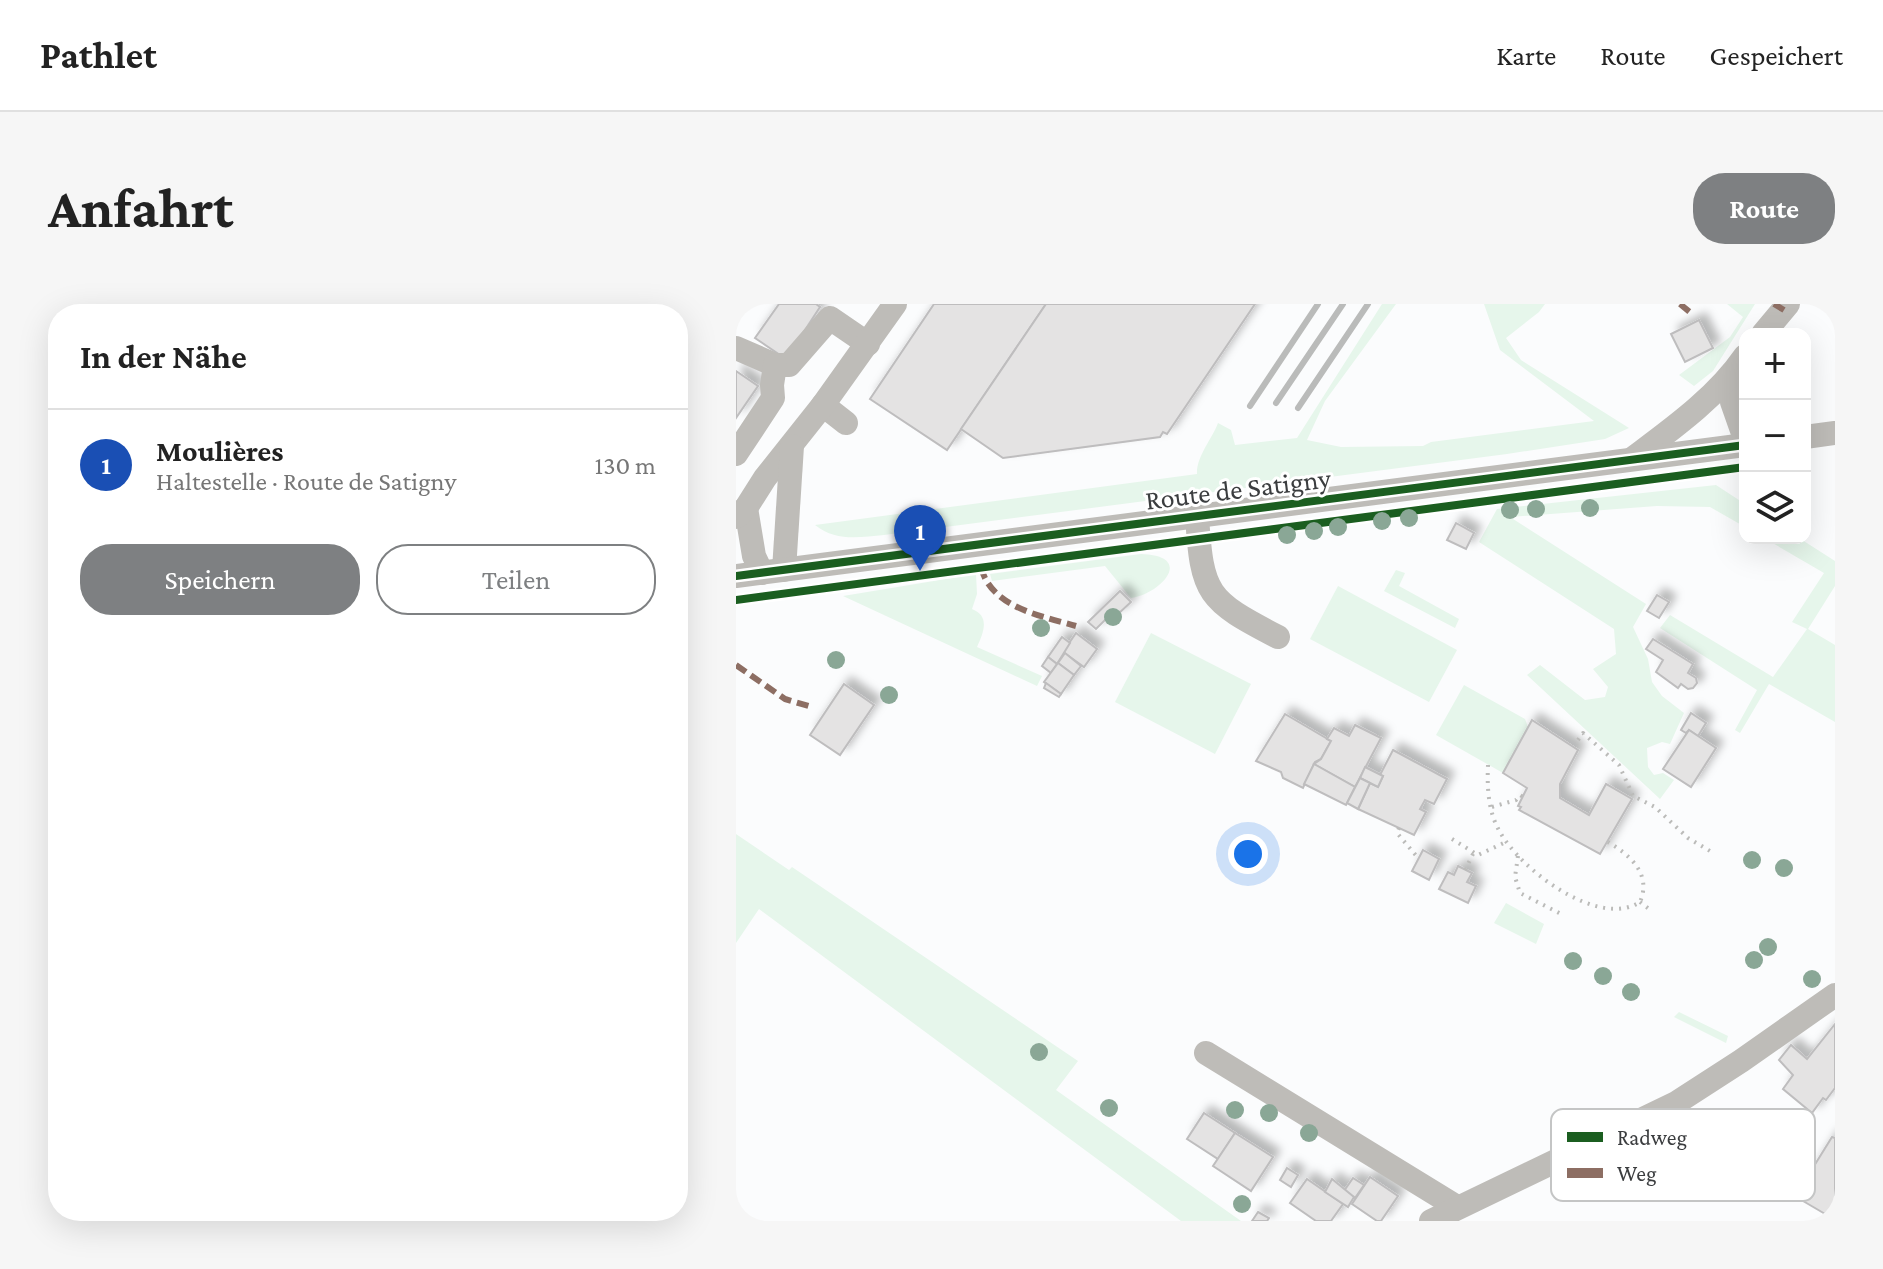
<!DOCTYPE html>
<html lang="de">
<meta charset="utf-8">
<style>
body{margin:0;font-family:"Crimson Pro",serif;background:#f6f6f6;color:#222}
.controls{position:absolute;right:24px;top:24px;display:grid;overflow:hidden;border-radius:16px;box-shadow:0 8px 32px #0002}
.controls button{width:72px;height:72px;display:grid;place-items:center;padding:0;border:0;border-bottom:2px solid #e0e0e0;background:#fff;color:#222;font:40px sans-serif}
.you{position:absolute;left:512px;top:550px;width:28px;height:28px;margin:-20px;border:6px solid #fff;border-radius:50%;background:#1a73e8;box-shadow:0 0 0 12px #1a73e833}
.badge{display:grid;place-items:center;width:52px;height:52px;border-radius:50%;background:#7e8082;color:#fff;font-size:26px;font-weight:700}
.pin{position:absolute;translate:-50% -66px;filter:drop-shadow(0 2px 4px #0008)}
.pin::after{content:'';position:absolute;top:42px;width:28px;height:24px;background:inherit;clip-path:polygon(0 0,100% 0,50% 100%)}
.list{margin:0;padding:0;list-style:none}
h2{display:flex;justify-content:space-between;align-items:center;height:104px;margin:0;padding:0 32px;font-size:34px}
h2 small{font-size:26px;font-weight:400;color:#767676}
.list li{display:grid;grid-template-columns:52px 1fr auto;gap:24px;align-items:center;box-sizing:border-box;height:112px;padding:0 32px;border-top:2px solid #e0e0e0}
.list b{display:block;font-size:30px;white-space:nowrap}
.list p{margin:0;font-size:26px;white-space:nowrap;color:#767676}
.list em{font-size:26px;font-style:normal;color:#767676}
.actions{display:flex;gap:16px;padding:24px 32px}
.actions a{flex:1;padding:18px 0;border:2px solid #7e8082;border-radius:32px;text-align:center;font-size:28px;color:#7e8082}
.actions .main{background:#7e8082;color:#fff}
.icon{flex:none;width:44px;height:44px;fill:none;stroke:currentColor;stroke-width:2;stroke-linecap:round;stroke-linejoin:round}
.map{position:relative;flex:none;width:1099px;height:917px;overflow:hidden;border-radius:32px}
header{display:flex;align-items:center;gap:48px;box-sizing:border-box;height:112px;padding:0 40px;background:#fff;border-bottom:2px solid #e0e0e0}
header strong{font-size:38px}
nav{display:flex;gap:44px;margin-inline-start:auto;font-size:28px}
.intro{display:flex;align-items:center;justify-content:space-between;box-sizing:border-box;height:192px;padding:0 48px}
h1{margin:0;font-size:56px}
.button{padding:20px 36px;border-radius:32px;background:#7e8082;color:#fff;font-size:28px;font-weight:700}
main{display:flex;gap:48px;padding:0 48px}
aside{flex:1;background:#fff;border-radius:32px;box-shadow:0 8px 32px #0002}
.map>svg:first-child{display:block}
</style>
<header>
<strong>Pathlet</strong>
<nav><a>Karte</a><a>Route</a><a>Gespeichert</a></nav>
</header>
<div class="intro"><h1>Anfahrt</h1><a class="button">Route</a></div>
<main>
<aside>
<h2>In der Nähe<small></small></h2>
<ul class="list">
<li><span class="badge" style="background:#1a4fb4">1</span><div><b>Moulières</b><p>Haltestelle · Route de Satigny</p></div><em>130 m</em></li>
</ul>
<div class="actions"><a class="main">Speichern</a><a>Teilen</a></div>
</aside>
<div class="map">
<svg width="1099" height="917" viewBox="0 0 1099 917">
<defs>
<filter id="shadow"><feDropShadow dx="7" dy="-7" stdDeviation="4" flood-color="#0004"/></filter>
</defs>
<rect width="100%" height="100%" fill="#fbfcfd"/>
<g fill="#e6f6eb">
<path d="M 646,0 L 660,0 L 589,97 L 571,136 L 605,143 L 687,142 L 695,138 L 858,117 L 764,46 L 748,0 L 809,0 L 803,8 L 770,34 L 785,56 L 893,124 L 869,135 L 771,150 L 148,231 C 124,233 100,238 79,221 L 461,170 C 460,153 476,135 482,119 L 495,126 L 499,141 L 561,134 Z"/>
<path d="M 991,0 L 1019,0 L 977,67 L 958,82 L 943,71 L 994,33 L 1007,13 Z"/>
<path d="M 980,181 L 1009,200 L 1009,223 L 974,203 L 921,202 L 774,213 L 910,300 L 897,323 L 912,355 L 916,378 L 926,392 L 948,409 L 934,440 L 926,438 L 911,444 L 912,463 L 918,471 L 927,469 L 938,476 L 924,495 L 791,371 L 804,361 L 849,396 L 869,393 L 872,383 L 857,365 L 880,350 L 878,325 L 743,238 L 761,205 Z"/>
<path d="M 1028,234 L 1063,234 L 1099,257 L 1099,282 L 1072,325 L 1099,341 L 1099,418 L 1033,380 L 1004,429 L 999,426 L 1021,386 L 924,324 L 934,311 L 1037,373 L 1071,325 L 1056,318 L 1088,269 Z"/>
<path d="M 405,250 C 461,252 423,291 395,294 L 369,262 L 256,277 L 254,270 Z"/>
<path d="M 660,266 L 669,269 L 663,282 L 723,315 L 719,324 L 648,287 Z"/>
<path d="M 240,270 L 241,290 L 236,305 C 254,312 248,328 241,343 L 306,372 L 301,382 L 107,292 Z"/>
<path d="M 602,282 L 721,346 L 693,398 L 574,335 Z"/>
<path d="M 415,329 L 515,380 L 479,450 L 379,398 Z"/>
<path d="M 728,381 L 789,415 L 792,423 L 767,469 L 700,431 Z"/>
<path d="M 0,530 L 53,566 L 56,563 L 342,757 L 320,786 L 505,917 L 445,917 L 23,605 L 0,639 Z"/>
<path d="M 770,599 L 808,620 L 800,640 L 758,619 Z"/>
<path d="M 943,708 L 992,732 L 990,739 L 938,713 Z"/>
</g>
<g fill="#e4e3e3" stroke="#bebdbe" stroke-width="2" filter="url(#shadow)">
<path d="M 43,0 L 80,0 L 84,3 L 50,55 L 19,34 Z"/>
<path d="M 198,0 L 310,0 L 211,146 L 134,95 Z"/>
<path d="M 310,0 L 519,0 L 431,130 L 427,128 L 424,133 L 267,154 L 225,125 Z"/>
<path d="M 963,16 L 977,44 L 949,58 L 935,30 Z"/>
<path d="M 0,67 L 22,82 L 0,114 Z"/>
<path d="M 720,219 L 738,229 L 730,245 L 711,236 Z"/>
<path d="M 384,287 L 395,298 L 381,311 L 378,307 L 360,325 L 352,318 Z"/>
<path d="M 921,291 L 933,298 L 923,314 L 911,307 Z"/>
<path d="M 340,329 L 361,345 L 348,363 L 327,348 Z"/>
<path d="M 326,333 L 334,339 L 321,360 L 312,353 Z"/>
<path d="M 917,335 L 957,360 L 952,369 L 960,374 L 961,379 L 957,384 L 952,385 L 945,380 L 942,384 L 920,368 L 927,356 L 910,345 Z"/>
<path d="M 329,349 L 345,362 L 338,371 L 322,359 Z"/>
<path d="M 312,353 L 321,360 L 315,369 L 306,362 Z"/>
<path d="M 322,359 L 338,371 L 325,390 L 308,378 Z"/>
<path d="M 310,379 L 325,390 L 323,393 L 308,384 Z"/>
<path d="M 108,380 L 138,401 L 104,451 L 74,431 Z"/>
<path d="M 955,409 L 970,419 L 962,432 L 953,426 L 950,429 L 945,426 Z"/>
<path d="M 549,410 L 595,437 L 585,455 L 579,458 L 567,484 L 547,474 L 545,468 L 520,457 Z"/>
<path d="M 796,416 L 842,446 L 824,480 L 824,494 L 853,511 L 870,480 L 896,495 L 864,550 L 783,506 L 785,503 L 782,502 L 791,484 L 767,469 Z"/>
<path d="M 619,421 L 645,434 L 619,483 L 578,460 L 585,455 L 595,437 L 591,435 L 598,424 L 613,432 Z"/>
<path d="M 953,426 L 980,444 L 955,483 L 927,465 Z"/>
<path d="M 657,446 L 711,475 L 698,500 L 689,496 L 684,505 L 690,508 L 678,531 L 622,505 L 634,479 L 642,483 L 647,472 L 644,471 Z"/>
<path d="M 578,460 L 619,483 L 610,501 L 568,480 Z"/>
<path d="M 629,463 L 647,472 L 642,483 L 624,474 Z"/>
<path d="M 624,474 L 634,479 L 622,505 L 611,499 Z"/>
<path d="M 687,546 L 703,555 L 693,576 L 676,567 Z"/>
<path d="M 722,562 L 736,569 L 731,578 L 740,582 L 732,599 L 703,585 L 712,568 L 718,571 Z"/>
<path d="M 1099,720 L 1099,784 L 1090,796 L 1087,794 L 1076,809 L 1047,785 L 1057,771 L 1043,756 L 1055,741 L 1071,755 Z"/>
<path d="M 468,809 L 499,829 L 482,855 L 451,835 Z"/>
<path d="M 499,829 L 537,853 L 515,887 L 477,862 Z"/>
<path d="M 1096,833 L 1099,834 L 1099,909 L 1096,914 L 1067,897 L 1072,888 L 1065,883 Z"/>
<path d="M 551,864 L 562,871 L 555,883 L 544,876 Z"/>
<path d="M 634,873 L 662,892 L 645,917 L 641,917 L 616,900 Z"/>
<path d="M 617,874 L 628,881 L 619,894 L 608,887 Z"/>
<path d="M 571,875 L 607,900 L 595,917 L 580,917 L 554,899 Z"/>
<path d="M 596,875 L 618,893 L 612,903 L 589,888 Z"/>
<path d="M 522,908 L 533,914 L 531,917 L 516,917 Z"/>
</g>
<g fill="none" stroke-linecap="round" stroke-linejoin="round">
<g stroke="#bbbbb9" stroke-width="4" stroke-dasharray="2 6" stroke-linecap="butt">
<path d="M 842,436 L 847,429 L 883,461 L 897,492 L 919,503 L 952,534 L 974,547"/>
<path d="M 752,461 C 751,483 752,508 764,528 C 784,565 862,625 904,598 C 916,570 894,551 872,538"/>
<path d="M 756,503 L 780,496 L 784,491 L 787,493"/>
<path d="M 663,524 L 661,529 L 683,555"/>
<path d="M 716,535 L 742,551 L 770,538"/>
<path d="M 782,552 L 779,573 L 784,589 L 827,611"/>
<path d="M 729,566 L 738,548"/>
<path d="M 904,598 L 913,605"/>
</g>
<g stroke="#bebcb8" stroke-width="24">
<path d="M 1027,30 L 1052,0"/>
<path d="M 0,44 L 39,61 L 53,61 L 94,14 L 132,40"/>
<path d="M 994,73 L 996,98 L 1009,135"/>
<path d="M 87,101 L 110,119"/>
<path d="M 1069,133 L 1099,129"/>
<path d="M 0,150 L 37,94 L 36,81 L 39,61"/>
<path d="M 896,155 C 936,125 980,94 1009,52"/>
<path d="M 10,204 L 18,252 L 26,269"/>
<path d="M 461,212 C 466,291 471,296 542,333"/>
<path d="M 0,213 L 10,204 L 29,174 L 87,101 L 159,0"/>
<path d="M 48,266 L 56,142"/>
<path d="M 0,272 L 1009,141"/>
<path d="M 470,749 L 721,903"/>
<path d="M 695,917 L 940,799 L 1005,757 L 1099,691"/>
</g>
<g stroke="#babbba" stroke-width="6">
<path d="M 540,99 L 607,0"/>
<path d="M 514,102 L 582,0"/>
<path d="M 562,104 L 632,0"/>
</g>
<g stroke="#8d6e63" stroke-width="6" stroke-dasharray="12 6" stroke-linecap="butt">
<path d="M 944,0 L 955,9"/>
<path d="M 1038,0 L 1048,6"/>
<path d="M 245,263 C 255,304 306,312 340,322"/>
<path d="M 0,361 L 49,395 L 76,403"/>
</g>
<defs>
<g id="cycleway">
<path d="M 0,272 L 1009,141"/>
<path d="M 0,296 L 1009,163"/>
</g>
</defs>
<use href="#cycleway" stroke="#fff" stroke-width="13"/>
<use href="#cycleway" stroke="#1b5e20" stroke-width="8"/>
</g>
<g fill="#8aa796">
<circle cx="854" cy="204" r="9"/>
<circle cx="800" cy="205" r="9"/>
<circle cx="774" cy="206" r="9"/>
<circle cx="673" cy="214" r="9"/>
<circle cx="646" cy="217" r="9"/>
<circle cx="602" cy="223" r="9"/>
<circle cx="578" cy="227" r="9"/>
<circle cx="551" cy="231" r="9"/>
<circle cx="377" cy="313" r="9"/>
<circle cx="305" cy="324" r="9"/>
<circle cx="100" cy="356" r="9"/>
<circle cx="153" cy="391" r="9"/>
<circle cx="1016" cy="556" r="9"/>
<circle cx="1048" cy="564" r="9"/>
<circle cx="1032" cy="643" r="9"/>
<circle cx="1018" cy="656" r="9"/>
<circle cx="837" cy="657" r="9"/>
<circle cx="867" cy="672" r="9"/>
<circle cx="1076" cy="675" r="9"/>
<circle cx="895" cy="688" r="9"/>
<circle cx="303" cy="748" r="9"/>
<circle cx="373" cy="804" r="9"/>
<circle cx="499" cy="806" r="9"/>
<circle cx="533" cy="809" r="9"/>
<circle cx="573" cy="829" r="9"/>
<circle cx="506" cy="900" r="9"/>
</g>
<g text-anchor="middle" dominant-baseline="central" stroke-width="6" stroke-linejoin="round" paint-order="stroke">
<g font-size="28" fill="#3b3d3f" stroke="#fff">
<text transform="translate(502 185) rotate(-7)">Route de Satigny</text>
</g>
</g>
<rect x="815" y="805" width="264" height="92" rx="12" fill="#fff" stroke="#c4c5c5" stroke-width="2"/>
<rect x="831" y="828" width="36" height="10" fill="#1b5e20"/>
<rect x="831" y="864" width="36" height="10" fill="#8d6e63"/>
<g font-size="22" fill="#3b3d3f">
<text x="881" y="841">Radweg</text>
<text x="881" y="877">Weg</text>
</g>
</svg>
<div class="controls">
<button>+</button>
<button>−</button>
<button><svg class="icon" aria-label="layers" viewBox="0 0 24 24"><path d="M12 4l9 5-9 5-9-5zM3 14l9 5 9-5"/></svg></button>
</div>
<div class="you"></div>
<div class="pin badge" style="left:184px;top:267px;background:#1a4fb4">1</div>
</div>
</main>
